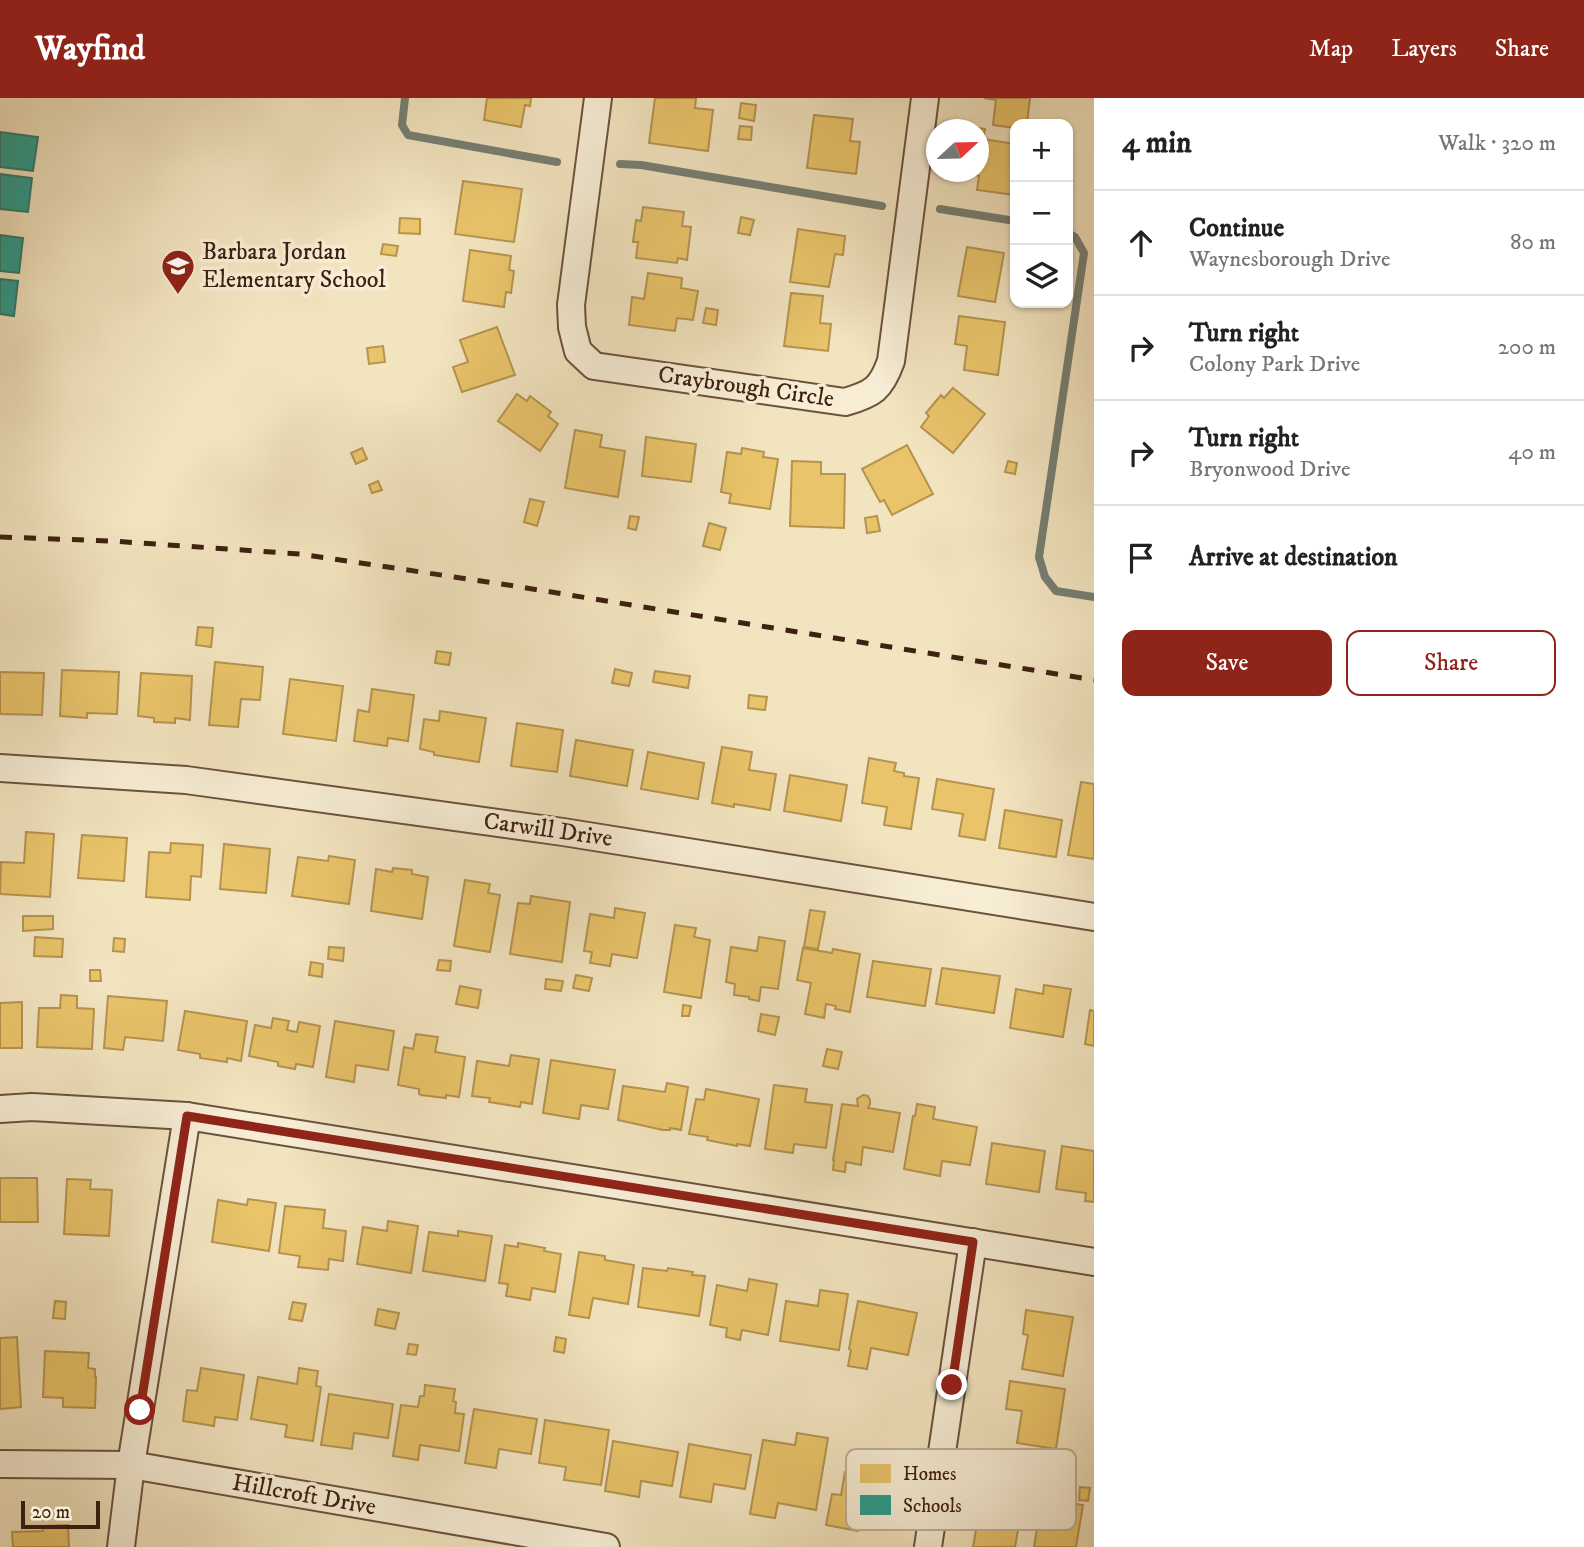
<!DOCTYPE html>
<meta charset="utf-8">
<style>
body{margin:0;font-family:"IM FELL DW Pica",serif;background:#f2f2f2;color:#222}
.controls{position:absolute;right:21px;top:21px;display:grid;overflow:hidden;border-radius:14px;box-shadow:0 2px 5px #0004}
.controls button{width:63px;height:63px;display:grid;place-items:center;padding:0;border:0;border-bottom:2px solid #e0e0e0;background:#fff;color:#222;font:35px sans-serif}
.compass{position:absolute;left:926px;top:21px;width:63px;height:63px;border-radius:50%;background:#fff;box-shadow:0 2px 5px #0004;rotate:68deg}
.scale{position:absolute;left:21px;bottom:18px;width:79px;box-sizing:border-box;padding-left:7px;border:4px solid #3f2112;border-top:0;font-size:19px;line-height:24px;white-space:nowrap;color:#3f2112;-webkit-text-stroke:5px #f7edd5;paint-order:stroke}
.stop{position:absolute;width:21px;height:21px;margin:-16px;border:5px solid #8f2418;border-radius:50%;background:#fff}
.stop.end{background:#8f2418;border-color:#fff;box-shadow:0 2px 7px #0008}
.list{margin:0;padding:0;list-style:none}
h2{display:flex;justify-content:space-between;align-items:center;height:91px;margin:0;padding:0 28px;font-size:30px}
h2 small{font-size:23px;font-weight:400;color:#767676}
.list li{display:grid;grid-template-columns:46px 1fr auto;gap:21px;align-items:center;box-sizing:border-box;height:105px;padding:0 28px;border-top:2px solid #e0e0e0}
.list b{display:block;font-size:26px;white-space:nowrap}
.list p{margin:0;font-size:23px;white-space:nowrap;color:#767676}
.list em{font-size:23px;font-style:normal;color:#767676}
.actions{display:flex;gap:14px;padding:21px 28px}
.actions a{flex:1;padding:16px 0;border:2px solid #8f2418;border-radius:14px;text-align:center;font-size:24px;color:#8f2418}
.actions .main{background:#8f2418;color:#fff}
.icon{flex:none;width:38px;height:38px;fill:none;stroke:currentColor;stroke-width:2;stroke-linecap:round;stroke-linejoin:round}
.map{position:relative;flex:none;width:1094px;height:1449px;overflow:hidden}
header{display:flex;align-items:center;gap:42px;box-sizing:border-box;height:98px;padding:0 35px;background:#8f2418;color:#fff}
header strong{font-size:33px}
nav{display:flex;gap:38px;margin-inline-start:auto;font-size:24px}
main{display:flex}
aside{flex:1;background:#fff}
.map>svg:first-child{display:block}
</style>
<header>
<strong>Wayfind</strong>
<nav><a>Map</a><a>Layers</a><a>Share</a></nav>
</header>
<main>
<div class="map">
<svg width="1094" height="1449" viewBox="0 0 1094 1449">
<rect width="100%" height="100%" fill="#f2e4bf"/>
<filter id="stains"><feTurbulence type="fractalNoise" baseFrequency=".00286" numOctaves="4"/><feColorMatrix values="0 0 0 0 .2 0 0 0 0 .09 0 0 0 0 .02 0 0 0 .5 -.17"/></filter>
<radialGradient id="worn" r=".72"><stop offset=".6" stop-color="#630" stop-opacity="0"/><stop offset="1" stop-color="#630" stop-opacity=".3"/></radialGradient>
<g fill="#e9c46a" stroke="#b69350" stroke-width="2">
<path d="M 487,0 L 531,0 L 530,8 L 525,7 L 521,29 L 484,22 Z"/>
<path d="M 655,0 L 696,0 L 695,10 L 713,12 L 708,53 L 649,45 Z"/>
<path d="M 984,0 L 1030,0 L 1027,26 L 1015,26 L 1015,30 L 993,27 L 996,2 Z"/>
<path d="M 741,5 L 756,7 L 754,23 L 739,20 Z"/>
<path d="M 814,17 L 853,21 L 850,43 L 860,44 L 856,76 L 807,70 Z"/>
<path d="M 740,28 L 752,29 L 751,42 L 738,41 Z"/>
<path d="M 966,28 L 985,31 L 983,41 L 1015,46 L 1015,97 L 977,92 L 979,78 L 974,77 L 974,74 L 978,74 L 978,32 L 965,32 Z"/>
<path d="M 463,83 L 522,91 L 514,144 L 455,136 Z"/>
<path d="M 643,109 L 684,114 L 682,128 L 691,129 L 687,162 L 678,160 L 677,165 L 636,160 L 638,144 L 633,144 L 636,122 L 641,123 Z"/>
<path d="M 741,119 L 754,122 L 750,137 L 738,135 Z"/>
<path d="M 400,120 L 420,121 L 420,136 L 399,135 Z"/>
<path d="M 798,131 L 845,138 L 843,157 L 835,156 L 829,189 L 790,184 Z"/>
<path d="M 383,146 L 398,148 L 396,158 L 381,156 Z"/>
<path d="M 967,149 L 1004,155 L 995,204 L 958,198 Z"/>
<path d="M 470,152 L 511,158 L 509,172 L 514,173 L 511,195 L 506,194 L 504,209 L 463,203 Z"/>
<path d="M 648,175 L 682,180 L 681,190 L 698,193 L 693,222 L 677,220 L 675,233 L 629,227 L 632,199 L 644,201 Z"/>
<path d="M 791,195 L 823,198 L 820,225 L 831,226 L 828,253 L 784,248 Z"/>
<path d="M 706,210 L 718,212 L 716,227 L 703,225 Z"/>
<path d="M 959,218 L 1005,224 L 998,277 L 964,272 L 967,248 L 955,246 Z"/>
<path d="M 497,229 L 515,277 L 462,294 L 453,269 L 468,264 L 460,242 Z"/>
<path d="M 383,248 L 385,264 L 369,266 L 367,250 Z"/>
<path d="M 953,290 L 985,316 L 953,355 L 921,329 L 929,318 L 926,315 L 941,297 L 944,300 Z"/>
<path d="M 517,296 L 527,303 L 530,298 L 551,314 L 548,318 L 558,326 L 540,353 L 498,323 Z"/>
<path d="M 575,332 L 602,337 L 600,349 L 625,353 L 618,399 L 565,390 Z"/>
<path d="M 646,339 L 696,346 L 691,384 L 642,378 Z"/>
<path d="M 907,347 L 933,396 L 892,417 L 884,402 L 880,404 L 862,371 Z"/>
<path d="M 362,350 L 367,361 L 356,366 L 351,355 Z"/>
<path d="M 742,350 L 764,354 L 763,359 L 778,361 L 770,411 L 729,405 L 731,396 L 721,394 L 727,354 L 741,356 Z"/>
<path d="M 792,363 L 821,364 L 821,376 L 845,376 L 844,430 L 790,428 Z"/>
<path d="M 1008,363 L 1017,365 L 1015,376 L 1005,374 Z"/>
<path d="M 378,383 L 382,392 L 372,395 L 369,387 Z"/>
<path d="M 530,401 L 544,404 L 537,428 L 524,424 Z"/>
<path d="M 630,418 L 639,419 L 636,432 L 628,430 Z"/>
<path d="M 877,418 L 880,433 L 867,435 L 865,420 Z"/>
<path d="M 709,425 L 726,430 L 720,452 L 703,448 Z"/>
<path d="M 198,529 L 213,530 L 211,549 L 196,547 Z"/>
<path d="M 437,553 L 451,555 L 449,567 L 435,565 Z"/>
<path d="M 215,564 L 263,569 L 260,602 L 241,601 L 238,629 L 209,627 Z"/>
<path d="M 615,571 L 632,575 L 629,588 L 612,585 Z"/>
<path d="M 62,572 L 119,574 L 117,616 L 87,615 L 87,620 L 60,618 Z"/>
<path d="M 655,573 L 690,578 L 688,590 L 653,584 Z"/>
<path d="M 0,574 L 44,575 L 42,617 L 0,616 Z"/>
<path d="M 141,575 L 192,578 L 190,622 L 175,620 L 175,625 L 154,624 L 154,620 L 138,618 Z"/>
<path d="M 290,581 L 343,588 L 336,643 L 283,636 Z"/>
<path d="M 372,591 L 414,597 L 408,643 L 388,640 L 387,648 L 354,643 L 358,612 L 369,614 Z"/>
<path d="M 749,597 L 767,599 L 765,612 L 748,610 Z"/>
<path d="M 440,613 L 486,620 L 479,664 L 434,657 L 434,654 L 420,651 L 424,621 L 439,623 Z"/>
<path d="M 517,625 L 563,632 L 557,674 L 511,668 Z"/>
<path d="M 576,642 L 633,652 L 627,688 L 570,678 Z"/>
<path d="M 722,649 L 752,654 L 749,672 L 776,676 L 770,712 L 734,706 L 734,709 L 712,705 Z"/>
<path d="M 648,654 L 704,665 L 698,701 L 641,691 Z"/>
<path d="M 869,660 L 896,665 L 894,673 L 904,675 L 904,678 L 919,680 L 911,731 L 884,727 L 887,709 L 862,705 Z"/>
<path d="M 790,677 L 847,687 L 841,723 L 784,713 Z"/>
<path d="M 937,681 L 994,691 L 985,742 L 959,738 L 963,716 L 932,711 Z"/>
<path d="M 1081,684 L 1094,686 L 1094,761 L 1068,757 Z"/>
<path d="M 1005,712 L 1062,722 L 1056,759 L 999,750 Z"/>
<path d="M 26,734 L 54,736 L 50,799 L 0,796 L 1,764 L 24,765 Z"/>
<path d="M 82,737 L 127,740 L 124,783 L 78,780 Z"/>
<path d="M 171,745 L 203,747 L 201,779 L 191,778 L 190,802 L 146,799 L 149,754 L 170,755 Z"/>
<path d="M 224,746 L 270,751 L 266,795 L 220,791 Z"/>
<path d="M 329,758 L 355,762 L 349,806 L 292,798 L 298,759 L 328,763 Z"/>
<path d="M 393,770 L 412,772 L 412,776 L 428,779 L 422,821 L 371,813 L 376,771 L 392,774 Z"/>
<path d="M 465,782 L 490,786 L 488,795 L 500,797 L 490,854 L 454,848 Z"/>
<path d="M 531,798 L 570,804 L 562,864 L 510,856 L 518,805 L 530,806 Z"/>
<path d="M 615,810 L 645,815 L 637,860 L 612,856 L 610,868 L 590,865 L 592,854 L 584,853 L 590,816 L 614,820 Z"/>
<path d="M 810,812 L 825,814 L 818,851 L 804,849 Z"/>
<path d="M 23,818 L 53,818 L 53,831 L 23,833 Z"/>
<path d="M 675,827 L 696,830 L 694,839 L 710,842 L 701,900 L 664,894 Z"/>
<path d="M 35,839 L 63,841 L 62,859 L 34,858 Z"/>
<path d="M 759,839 L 785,843 L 778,891 L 761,889 L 759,903 L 749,901 L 749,899 L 734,897 L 735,886 L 726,884 L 731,849 L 757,853 Z"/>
<path d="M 114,840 L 125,841 L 124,854 L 113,853 Z"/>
<path d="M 329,849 L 344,850 L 343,863 L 328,861 Z"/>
<path d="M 803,850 L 832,855 L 833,851 L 860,856 L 850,914 L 835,911 L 836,908 L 826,906 L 824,920 L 805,916 L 811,885 L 797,882 Z"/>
<path d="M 439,862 L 451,863 L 450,873 L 437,872 Z"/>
<path d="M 873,863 L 931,871 L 925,908 L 867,899 Z"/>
<path d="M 311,864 L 323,866 L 322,879 L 309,877 Z"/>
<path d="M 942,870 L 1000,878 L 994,915 L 936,906 Z"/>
<path d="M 90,872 L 100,872 L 101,883 L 90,883 Z"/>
<path d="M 576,877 L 592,880 L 589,893 L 573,890 Z"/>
<path d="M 546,881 L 563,883 L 561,893 L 545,891 Z"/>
<path d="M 1044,887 L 1071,891 L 1063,939 L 1010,930 L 1016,891 L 1043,896 Z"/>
<path d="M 460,888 L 481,892 L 478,910 L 456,906 Z"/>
<path d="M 61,897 L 77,898 L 77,910 L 94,911 L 92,951 L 37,949 L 39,910 L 60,910 Z"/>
<path d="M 108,898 L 167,903 L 163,943 L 125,939 L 123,952 L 104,950 Z"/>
<path d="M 22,904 L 22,950 L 0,950 L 0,905 Z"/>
<path d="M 683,907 L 691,908 L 689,918 L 682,918 Z"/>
<path d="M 1090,912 L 1094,913 L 1094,948 L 1085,946 Z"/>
<path d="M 185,913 L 247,923 L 241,963 L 227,960 L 227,964 L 200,960 L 200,956 L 178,952 Z"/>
<path d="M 761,916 L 779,919 L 775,937 L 758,933 Z"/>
<path d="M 273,920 L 289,923 L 287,932 L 297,934 L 299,924 L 320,928 L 313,969 L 296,966 L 295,971 L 278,968 L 278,964 L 249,958 L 255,927 L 271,930 Z"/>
<path d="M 335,923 L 394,933 L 388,972 L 356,967 L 354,984 L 326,979 Z"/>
<path d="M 416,936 L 438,939 L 435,954 L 465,959 L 459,999 L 446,997 L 446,1000 L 421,997 L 419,996 L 419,991 L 398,987 L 404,949 L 413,951 Z"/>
<path d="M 827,951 L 842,954 L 838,971 L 823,968 Z"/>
<path d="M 511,957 L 539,961 L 532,1006 L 521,1004 L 520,1009 L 489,1004 L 490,1000 L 472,998 L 477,963 L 509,968 Z"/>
<path d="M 551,962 L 615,972 L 608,1011 L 581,1007 L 579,1021 L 543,1015 Z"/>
<path d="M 667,985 L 688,989 L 681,1032 L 670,1030 L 670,1032 L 663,1032 L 618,1022 L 623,988 L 665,994 Z"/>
<path d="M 774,987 L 807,991 L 805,1004 L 832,1007 L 826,1050 L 794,1046 L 793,1055 L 765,1051 Z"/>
<path d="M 706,991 L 759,1001 L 750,1048 L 737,1046 L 737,1048 L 707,1042 L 708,1039 L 689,1036 L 696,1001 L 704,1002 Z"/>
<path d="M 863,997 L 868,998 L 870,1002 L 870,1006 L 868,1010 L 900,1015 L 893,1054 L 863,1049 L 861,1067 L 846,1064 L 845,1074 L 833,1072 L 834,1062 L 833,1062 L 842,1006 L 858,1008 L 857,1001 Z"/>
<path d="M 917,1006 L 935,1009 L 933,1021 L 977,1029 L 970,1067 L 942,1063 L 940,1078 L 904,1071 L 913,1018 L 915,1018 Z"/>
<path d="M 992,1045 L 1045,1053 L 1039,1094 L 986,1086 Z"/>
<path d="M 1062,1048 L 1094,1053 L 1094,1104 L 1085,1103 L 1086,1095 L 1056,1091 Z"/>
<path d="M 0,1080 L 37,1080 L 38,1124 L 0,1124 Z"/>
<path d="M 67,1081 L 91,1082 L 90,1091 L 112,1092 L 109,1138 L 64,1136 Z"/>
<path d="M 248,1101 L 276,1105 L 269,1153 L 212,1144 L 218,1102 L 247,1107 Z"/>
<path d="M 285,1108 L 325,1112 L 323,1130 L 346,1133 L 343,1163 L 329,1161 L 328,1172 L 298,1169 L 300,1158 L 279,1155 Z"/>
<path d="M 388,1123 L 418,1128 L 411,1175 L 357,1166 L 363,1129 L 387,1133 Z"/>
<path d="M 458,1133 L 492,1138 L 485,1183 L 423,1173 L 429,1134 L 458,1138 Z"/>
<path d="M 518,1145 L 545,1150 L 544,1153 L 561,1156 L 555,1194 L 532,1190 L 530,1202 L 506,1198 L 508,1186 L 499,1185 L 505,1147 L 518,1149 Z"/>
<path d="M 579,1154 L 605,1158 L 605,1162 L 634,1167 L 628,1206 L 593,1200 L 589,1220 L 569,1217 Z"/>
<path d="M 643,1170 L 667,1173 L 668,1170 L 693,1174 L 692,1177 L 705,1178 L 699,1218 L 638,1209 Z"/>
<path d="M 749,1181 L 777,1186 L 768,1237 L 742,1232 L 740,1242 L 726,1239 L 727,1230 L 710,1227 L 717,1187 L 747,1193 Z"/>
<path d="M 820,1192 L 848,1196 L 839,1252 L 780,1243 L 786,1203 L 818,1208 Z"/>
<path d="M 55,1203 L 66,1204 L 65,1221 L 53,1220 Z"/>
<path d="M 858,1203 L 917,1215 L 908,1257 L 871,1250 L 867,1271 L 848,1268 L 851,1252 L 849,1251 Z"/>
<path d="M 293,1204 L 306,1206 L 302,1223 L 289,1221 Z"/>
<path d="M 378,1211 L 399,1215 L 395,1231 L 375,1227 Z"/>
<path d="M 1026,1212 L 1073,1219 L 1063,1278 L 1022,1271 L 1028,1237 L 1023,1236 Z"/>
<path d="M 17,1239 L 21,1309 L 0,1311 L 0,1240 Z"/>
<path d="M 556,1239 L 566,1241 L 564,1255 L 554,1253 Z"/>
<path d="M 409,1246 L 418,1247 L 416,1257 L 407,1256 Z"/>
<path d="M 45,1253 L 89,1255 L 88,1270 L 95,1271 L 95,1279 L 96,1279 L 95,1310 L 63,1309 L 63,1300 L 43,1299 Z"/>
<path d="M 201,1270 L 244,1277 L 237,1322 L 215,1319 L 214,1328 L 183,1323 L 187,1292 L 197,1293 Z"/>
<path d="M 299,1270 L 318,1273 L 316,1288 L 321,1289 L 313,1343 L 285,1339 L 287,1327 L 251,1321 L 258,1279 L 297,1286 Z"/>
<path d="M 1010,1283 L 1065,1291 L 1056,1351 L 1017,1345 L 1022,1313 L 1006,1311 Z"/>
<path d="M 425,1287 L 455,1291 L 453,1303 L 456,1304 L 455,1315 L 464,1316 L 459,1353 L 420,1347 L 418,1362 L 393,1358 L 401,1307 L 418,1309 L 420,1298 L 424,1298 Z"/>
<path d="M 329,1296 L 393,1306 L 388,1340 L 354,1335 L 352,1351 L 321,1347 Z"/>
<path d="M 474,1311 L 537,1321 L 531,1356 L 499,1351 L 496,1370 L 465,1365 Z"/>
<path d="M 545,1322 L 609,1332 L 601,1387 L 564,1382 L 566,1369 L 539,1365 Z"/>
<path d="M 797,1335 L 828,1340 L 816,1412 L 778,1405 L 775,1420 L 750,1416 L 763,1342 L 795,1347 Z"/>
<path d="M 613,1343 L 678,1354 L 672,1388 L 641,1383 L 639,1399 L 605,1393 Z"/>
<path d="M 689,1346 L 751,1357 L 745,1391 L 714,1386 L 711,1404 L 680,1399 Z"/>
<path d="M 845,1374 L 888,1382 L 880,1428 L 860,1424 L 858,1433 L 826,1427 L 832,1396 L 841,1397 Z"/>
<path d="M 1080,1389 L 1090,1390 L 1088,1403 L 1079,1402 Z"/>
<path d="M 983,1392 L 1024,1399 L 1015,1449 L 973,1449 Z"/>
<path d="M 1042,1400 L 1083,1407 L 1076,1449 L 1034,1449 Z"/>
<path d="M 68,1427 L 69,1449 L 13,1449 L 12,1434 L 43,1433 L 43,1428 Z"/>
</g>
<g fill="#2a9d8f" stroke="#30786a" stroke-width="2">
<path d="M 0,34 L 38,39 L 33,73 L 0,69 Z"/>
<path d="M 0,76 L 32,80 L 28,114 L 0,111 Z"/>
<path d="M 0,137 L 23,140 L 19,175 L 0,173 Z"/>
<path d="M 0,181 L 18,183 L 14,218 L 0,216 Z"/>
</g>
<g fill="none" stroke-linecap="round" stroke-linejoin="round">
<g stroke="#767f73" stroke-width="8">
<path d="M 405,0 L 402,27 L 408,37 L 557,64"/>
<path d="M 620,66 L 641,67 L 882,108"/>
<path d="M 940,111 L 1015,123"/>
<path d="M 1068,135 L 1075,139 L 1084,155 L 1039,459 L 1045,479 L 1056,493 L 1094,499"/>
</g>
<defs>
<g id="street">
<path d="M 598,0 L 571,207 L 572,229 L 578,253 L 594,268 L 845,304 C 873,296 881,291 891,263 L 925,0"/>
<path d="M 0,670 L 186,682 L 563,734 L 1094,819"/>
<path d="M 0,1011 L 32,1009 L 187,1018 L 1094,1164"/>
<path d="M 0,1366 L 131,1367 L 606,1449"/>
<path d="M 121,1449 L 131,1367 L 187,1018"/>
<path d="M 928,1449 L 973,1144"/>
</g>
</defs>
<use href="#street" stroke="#6c523d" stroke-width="30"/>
<use href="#street" stroke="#f7edd5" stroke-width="26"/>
<path stroke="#3f2112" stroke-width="5" stroke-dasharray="12 12" stroke-linecap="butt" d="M 0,439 L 111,443 L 300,456 L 508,487 L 1094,582"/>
</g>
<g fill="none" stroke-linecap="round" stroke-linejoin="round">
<path stroke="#8f2418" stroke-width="9" d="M 140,1312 L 187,1018 L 973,1144 L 952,1287"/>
</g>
<defs>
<symbol id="school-pin" viewBox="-11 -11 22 30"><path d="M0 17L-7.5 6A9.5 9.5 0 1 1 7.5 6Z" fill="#8f2418" stroke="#f7edd5"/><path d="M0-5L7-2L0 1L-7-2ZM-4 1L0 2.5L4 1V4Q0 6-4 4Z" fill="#fff"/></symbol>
</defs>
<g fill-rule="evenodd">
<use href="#school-pin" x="159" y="149" width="38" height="52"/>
</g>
<g text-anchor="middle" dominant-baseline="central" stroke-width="7" stroke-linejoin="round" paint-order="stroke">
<g font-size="24" fill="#3f2112" stroke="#f7edd5" text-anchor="start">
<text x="202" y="154">Barbara Jordan<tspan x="202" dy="28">Elementary School</tspan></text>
</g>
<g font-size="24" fill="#3f2112" stroke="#f7edd5">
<text transform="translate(746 289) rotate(8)">Craybrough Circle</text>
<text transform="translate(548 732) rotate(8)">Carwill Drive</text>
<text transform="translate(304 1397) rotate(10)">Hillcroft Drive</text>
</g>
</g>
<rect x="846" y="1351" width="230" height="81" rx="10" fill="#f7edd5" stroke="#c0b09a" stroke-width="2"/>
<rect x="860" y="1366" width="31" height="19" fill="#e9c46a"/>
<rect x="860" y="1397" width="31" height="20" fill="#2a9d8f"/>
<g font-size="19" fill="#3f2112">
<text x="903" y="1382">Homes</text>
<text x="903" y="1414">Schools</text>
</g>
<rect width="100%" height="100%" filter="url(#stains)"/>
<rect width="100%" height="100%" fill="url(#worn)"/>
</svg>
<div class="controls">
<button>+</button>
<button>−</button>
<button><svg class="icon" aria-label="layers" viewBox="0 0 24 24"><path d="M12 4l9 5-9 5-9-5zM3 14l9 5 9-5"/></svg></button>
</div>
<svg class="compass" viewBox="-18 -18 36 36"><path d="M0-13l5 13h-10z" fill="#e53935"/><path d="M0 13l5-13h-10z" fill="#767676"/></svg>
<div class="scale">20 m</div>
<div class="stop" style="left:140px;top:1312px"></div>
<div class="stop end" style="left:952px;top:1287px"></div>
</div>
<aside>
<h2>4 min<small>Walk · 320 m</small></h2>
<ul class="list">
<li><svg class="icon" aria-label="ahead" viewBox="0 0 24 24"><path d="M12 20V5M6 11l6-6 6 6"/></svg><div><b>Continue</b><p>Waynesborough Drive</p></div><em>80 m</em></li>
<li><svg class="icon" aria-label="right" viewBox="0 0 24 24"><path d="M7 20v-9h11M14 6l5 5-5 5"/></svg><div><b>Turn right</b><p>Colony Park Drive</p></div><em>200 m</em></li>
<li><svg class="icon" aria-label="right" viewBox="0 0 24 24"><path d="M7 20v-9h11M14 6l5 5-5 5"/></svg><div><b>Turn right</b><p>Bryonwood Drive</p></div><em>40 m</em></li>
<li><svg class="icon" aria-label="arrive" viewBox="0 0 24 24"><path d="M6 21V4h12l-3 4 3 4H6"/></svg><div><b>Arrive at destination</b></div></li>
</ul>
<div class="actions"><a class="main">Save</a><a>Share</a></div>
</aside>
</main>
